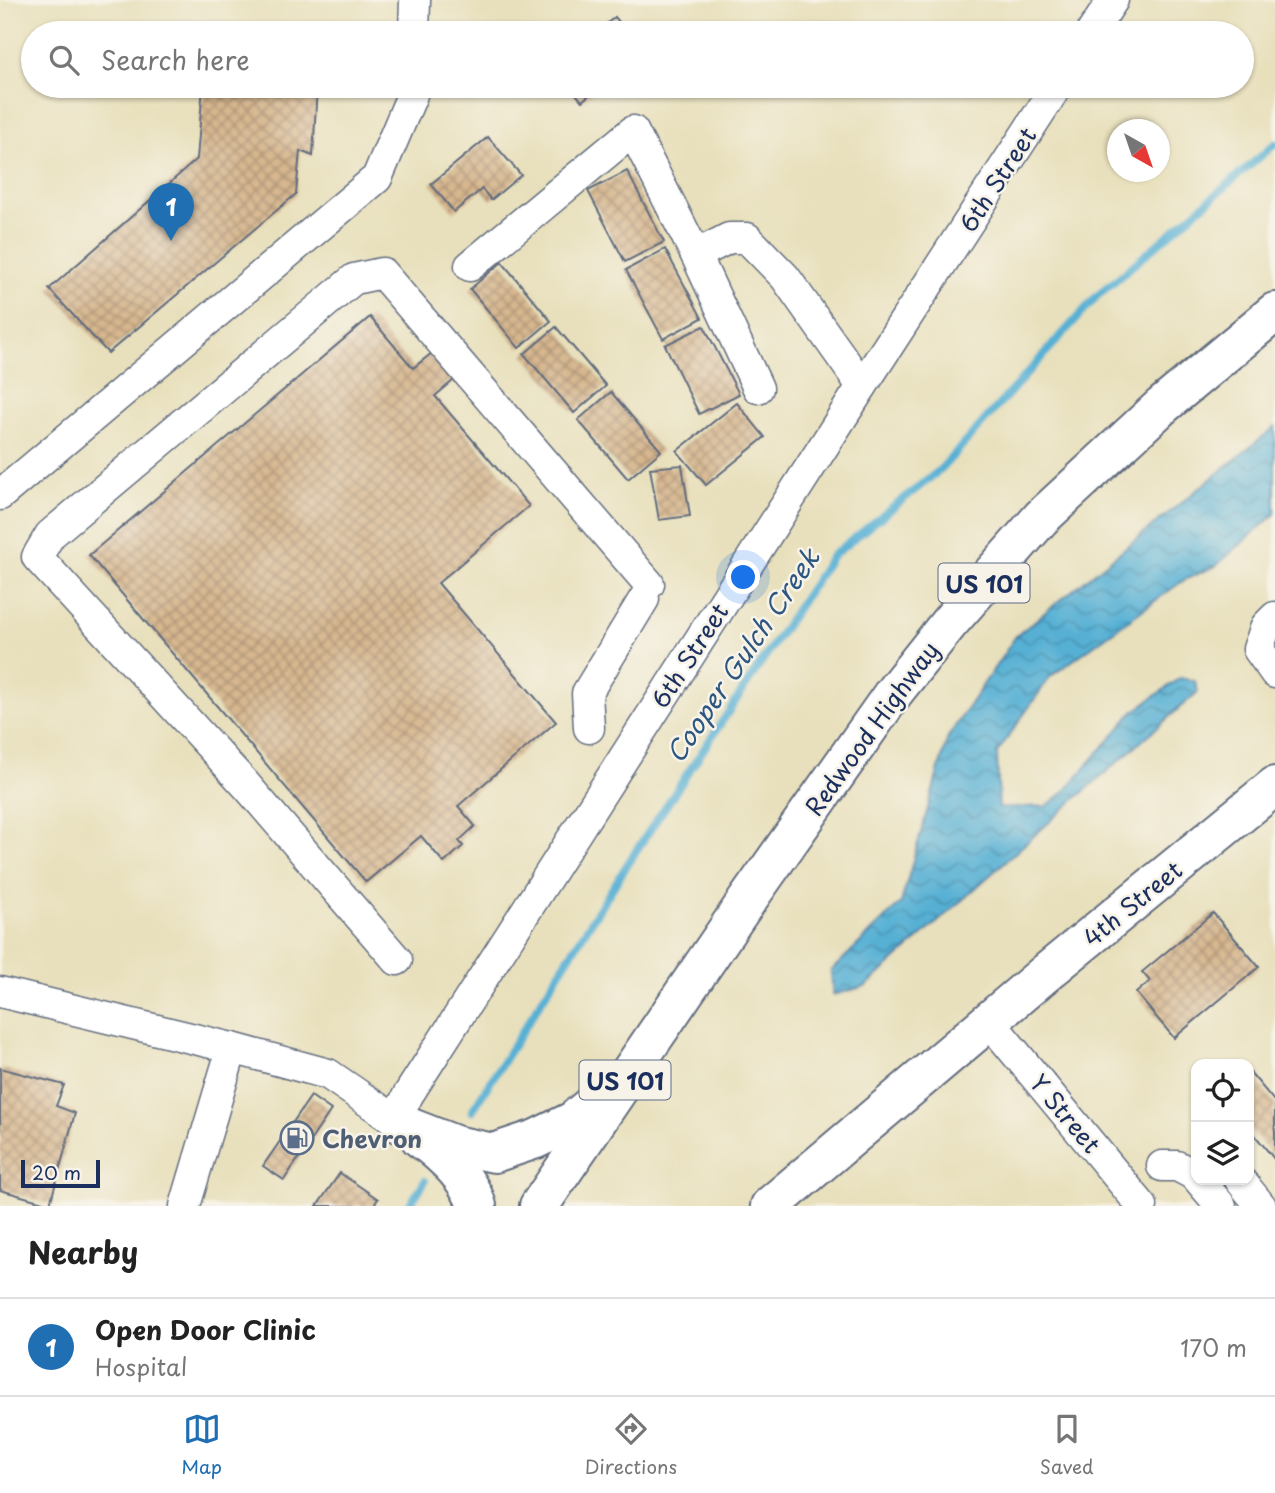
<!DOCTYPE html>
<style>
body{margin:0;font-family:"Playpen Sans",sans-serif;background:#f2f2f2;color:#222}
.controls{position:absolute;right:21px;bottom:21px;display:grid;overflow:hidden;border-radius:14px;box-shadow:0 2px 5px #0004}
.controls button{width:63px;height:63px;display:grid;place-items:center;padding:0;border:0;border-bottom:2px solid #e0e0e0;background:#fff;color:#222;font:35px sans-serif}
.compass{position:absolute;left:1107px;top:119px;width:63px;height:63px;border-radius:50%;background:#fff;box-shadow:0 2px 5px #0004;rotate:140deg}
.scale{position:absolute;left:21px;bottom:18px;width:79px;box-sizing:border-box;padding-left:7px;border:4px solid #1b2f5e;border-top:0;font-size:19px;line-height:24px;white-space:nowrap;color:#1b2f5e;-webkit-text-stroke:5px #f7f3e8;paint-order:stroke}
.you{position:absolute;left:744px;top:578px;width:24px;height:24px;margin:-18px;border:5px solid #fff;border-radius:50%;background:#1a73e8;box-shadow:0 0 0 10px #1a73e833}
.badge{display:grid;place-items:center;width:46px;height:46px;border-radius:50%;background:#1f6fb2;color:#fff;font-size:23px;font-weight:700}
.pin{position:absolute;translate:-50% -58px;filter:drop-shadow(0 2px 4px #0008)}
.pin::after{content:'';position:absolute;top:37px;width:24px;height:21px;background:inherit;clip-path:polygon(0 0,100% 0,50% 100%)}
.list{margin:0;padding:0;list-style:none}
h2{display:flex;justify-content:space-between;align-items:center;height:91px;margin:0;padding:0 28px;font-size:30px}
h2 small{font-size:23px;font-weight:400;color:#767676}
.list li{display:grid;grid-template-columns:46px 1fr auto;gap:21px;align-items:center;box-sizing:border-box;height:98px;padding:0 28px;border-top:2px solid #e0e0e0}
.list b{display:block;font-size:26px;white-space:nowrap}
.list p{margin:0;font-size:23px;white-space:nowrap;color:#767676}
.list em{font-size:23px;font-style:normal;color:#767676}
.icon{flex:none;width:38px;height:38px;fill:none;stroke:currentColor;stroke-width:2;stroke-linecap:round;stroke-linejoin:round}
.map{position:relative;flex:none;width:1275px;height:1206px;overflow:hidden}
.search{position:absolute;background:#fff;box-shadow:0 2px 5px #0004;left:21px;right:21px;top:21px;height:77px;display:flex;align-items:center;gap:18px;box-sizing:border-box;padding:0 24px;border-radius:38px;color:#767676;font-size:26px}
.sheet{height:189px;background:#fff}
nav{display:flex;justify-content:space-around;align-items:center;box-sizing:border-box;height:98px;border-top:2px solid #e0e0e0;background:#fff;font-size:19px;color:#767676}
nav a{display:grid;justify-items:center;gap:4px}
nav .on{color:#1f6fb2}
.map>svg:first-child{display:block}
</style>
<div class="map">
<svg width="1275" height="1206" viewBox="0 0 1275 1206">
<defs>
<pattern id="water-waves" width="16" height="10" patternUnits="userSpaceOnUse" patternTransform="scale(1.75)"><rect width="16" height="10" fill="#56b0d4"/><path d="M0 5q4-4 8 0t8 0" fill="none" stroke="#4690af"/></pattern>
<pattern id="building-cross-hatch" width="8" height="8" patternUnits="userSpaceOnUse" patternTransform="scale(1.75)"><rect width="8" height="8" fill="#d7b78f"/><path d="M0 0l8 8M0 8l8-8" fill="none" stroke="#ae9578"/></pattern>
</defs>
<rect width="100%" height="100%" fill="#f7f3e8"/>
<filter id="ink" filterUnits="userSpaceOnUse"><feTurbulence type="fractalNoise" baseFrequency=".0143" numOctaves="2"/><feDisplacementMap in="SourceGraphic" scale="14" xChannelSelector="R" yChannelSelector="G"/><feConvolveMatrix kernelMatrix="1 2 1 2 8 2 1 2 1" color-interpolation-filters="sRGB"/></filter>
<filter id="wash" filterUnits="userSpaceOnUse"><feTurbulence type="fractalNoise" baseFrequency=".00686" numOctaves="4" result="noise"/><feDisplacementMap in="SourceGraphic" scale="28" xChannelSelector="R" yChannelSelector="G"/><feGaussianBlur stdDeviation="1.57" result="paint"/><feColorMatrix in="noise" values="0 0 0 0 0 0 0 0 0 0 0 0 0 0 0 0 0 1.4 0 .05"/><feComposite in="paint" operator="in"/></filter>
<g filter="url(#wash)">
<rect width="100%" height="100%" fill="#e8e0bc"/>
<path fill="url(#water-waves)" stroke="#387099" stroke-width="2" d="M 1275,427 L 1275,514 L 1216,566 L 1184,580 L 1050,677 L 997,753 L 999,808 L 1047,806 L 1066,790 L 1133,712 L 1180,678 L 1195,681 L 1198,692 L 1074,800 L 866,986 L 833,995 L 831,971 L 901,903 L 948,737 L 1016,636 Z"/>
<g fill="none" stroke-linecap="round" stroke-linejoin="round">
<g stroke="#56b0d4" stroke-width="8">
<path d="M 472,1111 L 632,857 L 832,556 L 940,470 L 1097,296 L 1275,144"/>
<path d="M 409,1206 L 425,1181"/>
</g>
</g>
<g id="blocks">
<g fill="url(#building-cross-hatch)">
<path d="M 615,17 L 628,33 L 595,33 Z"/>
<path d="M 203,86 L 317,86 L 313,156 L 300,151 L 296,194 L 108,353 L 49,289 L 197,159 Z"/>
<path d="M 569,86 L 600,86 L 582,101 Z"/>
<path d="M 488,137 L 521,175 L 491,200 L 482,189 L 454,212 L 431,184 Z"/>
<path d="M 627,171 L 664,242 L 625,262 L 588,191 Z"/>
<path d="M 665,249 L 702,318 L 663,339 L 626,270 Z"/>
<path d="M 502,262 L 551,321 L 519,348 L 470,289 Z"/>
<path d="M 370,317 L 413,368 L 432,353 L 454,380 L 435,396 L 529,506 L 438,583 L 556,722 L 458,806 L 475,826 L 459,841 L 463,846 L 444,863 L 421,836 L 366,882 L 89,555 Z"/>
<path d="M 704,326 L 739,394 L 699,414 L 665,345 Z"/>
<path d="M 556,327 L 606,386 L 574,413 L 524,354 Z"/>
<path d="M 611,392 L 661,451 L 628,479 L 578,420 Z"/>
<path d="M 737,403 L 765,437 L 706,485 L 677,451 Z"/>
<path d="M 682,465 L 690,516 L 659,520 L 650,468 Z"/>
<path d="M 1213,913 L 1259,967 L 1174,1038 L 1136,993 L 1150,981 L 1142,972 Z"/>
<path d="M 0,1068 L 64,1085 L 56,1106 L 75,1113 L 50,1204 L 0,1190 Z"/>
<path d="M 1249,1071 L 1275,1102 L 1275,1160 L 1249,1128 Z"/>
<path d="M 311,1096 L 331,1110 L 284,1180 L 263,1166 Z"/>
<path d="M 340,1173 L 378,1199 L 373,1206 L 317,1206 Z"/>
</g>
</g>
</g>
<g filter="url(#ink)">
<use href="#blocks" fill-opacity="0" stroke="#636d7f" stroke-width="2"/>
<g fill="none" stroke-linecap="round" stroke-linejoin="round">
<defs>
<g id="minor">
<path d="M 414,33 L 415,0"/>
<path d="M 1091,33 L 1113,0"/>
<path d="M 696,255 L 729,238 L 747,238 L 785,277 L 862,386"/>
<path d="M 470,266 L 633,131 L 696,255 L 758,388"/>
<path d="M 0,495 L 377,178 L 412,95 L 412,86"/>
<path d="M 1275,617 L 1266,626 L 1258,649 L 1275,673"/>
<path d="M 589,728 L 587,693 L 644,599"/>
<path d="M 397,960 L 246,785 L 37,557 L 50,535 L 354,279 L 382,273 L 649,584"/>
<path d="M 0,992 L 232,1048"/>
<path d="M 989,1021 L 1142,1206"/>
<path d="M 1162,1166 L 1177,1166 L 1196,1176"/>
<path d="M 1199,1180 L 1221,1206"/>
<path d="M 1240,1180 L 1261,1206"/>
<path d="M 185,1206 L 232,1048 L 328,1074 L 401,1124 L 403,1105 L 408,1095 L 857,394 L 1057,86"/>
</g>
<g id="highway">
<path d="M 401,1124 L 455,1145 L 494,1153 L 536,1139 L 573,1121 L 603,1095"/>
<path d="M 420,1138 C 442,1154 469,1178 477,1206"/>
<path d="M 539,1206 L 746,902 L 894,692 L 949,623 L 1041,518 L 1162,406 L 1275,312"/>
<path d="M 770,1206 L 1047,972 L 1275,786"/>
</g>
</defs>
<use href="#minor" stroke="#636d7f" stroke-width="33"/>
<use href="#highway" stroke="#636d7f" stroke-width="42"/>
<use href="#minor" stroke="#fff" stroke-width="30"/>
<use href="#highway" stroke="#fff" stroke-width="38"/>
</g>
</g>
<defs>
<symbol id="fuel-ring" viewBox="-11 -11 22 22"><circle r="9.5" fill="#f7f3e8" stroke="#5c6f8a" stroke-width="1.5"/><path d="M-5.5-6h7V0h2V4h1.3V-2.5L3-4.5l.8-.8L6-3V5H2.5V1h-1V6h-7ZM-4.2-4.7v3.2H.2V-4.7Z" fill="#5c6f8a"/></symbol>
</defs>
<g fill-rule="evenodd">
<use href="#fuel-ring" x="278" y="1119" width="38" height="38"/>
</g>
<g text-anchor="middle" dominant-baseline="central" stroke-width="5" stroke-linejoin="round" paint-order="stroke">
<g fill="#f7f3e8" stroke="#5d6a87" stroke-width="2">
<rect x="938.5" y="563.5" width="91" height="39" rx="5"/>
<rect x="579.5" y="1060.5" width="91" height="39" rx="5"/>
</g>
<g font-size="23" font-weight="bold" fill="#1b2f5e">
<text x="984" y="583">US 101</text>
<text x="625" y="1080">US 101</text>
</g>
<g font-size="24" fill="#1b2f5e" stroke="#f7f3e8">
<text transform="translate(997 179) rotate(-57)">6th Street</text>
<text transform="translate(689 655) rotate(-57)">6th Street</text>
<text transform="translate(871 728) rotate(-54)">Redwood Highway</text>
<text transform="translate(1132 903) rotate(-39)">4th Street</text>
<text transform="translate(1066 1113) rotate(50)">Y Street</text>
</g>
<g font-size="24" font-weight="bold" fill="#4e5e75" stroke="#f7f3e8" text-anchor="start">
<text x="322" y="1138">Chevron</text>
</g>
<g font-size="26" font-style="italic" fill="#2d5681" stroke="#f7f3e8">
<text transform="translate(742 655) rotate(-56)">Cooper Gulch Creek</text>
</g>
</g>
</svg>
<div class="controls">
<button><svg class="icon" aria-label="locate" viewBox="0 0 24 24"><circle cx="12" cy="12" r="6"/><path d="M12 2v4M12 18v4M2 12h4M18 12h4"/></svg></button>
<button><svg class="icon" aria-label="layers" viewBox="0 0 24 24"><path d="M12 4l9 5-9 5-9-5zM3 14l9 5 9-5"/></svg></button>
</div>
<svg class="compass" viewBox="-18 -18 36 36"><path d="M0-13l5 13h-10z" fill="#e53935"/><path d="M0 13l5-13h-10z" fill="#767676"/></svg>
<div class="scale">20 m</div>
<div class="you"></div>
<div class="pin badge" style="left:171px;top:241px">1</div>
<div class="search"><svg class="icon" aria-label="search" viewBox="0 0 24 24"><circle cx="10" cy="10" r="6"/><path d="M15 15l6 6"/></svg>Search here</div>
</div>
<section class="sheet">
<h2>Nearby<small></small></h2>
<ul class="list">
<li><span class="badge">1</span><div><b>Open Door Clinic</b><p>Hospital</p></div><em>170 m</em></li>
</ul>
</section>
<nav>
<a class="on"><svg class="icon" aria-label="map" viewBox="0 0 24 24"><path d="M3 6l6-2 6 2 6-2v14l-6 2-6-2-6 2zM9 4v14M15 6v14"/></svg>Map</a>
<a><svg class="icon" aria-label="directions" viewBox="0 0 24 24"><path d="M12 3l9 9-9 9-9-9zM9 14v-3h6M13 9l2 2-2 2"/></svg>Directions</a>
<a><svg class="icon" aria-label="saved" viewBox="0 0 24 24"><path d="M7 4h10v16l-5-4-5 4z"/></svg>Saved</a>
</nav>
